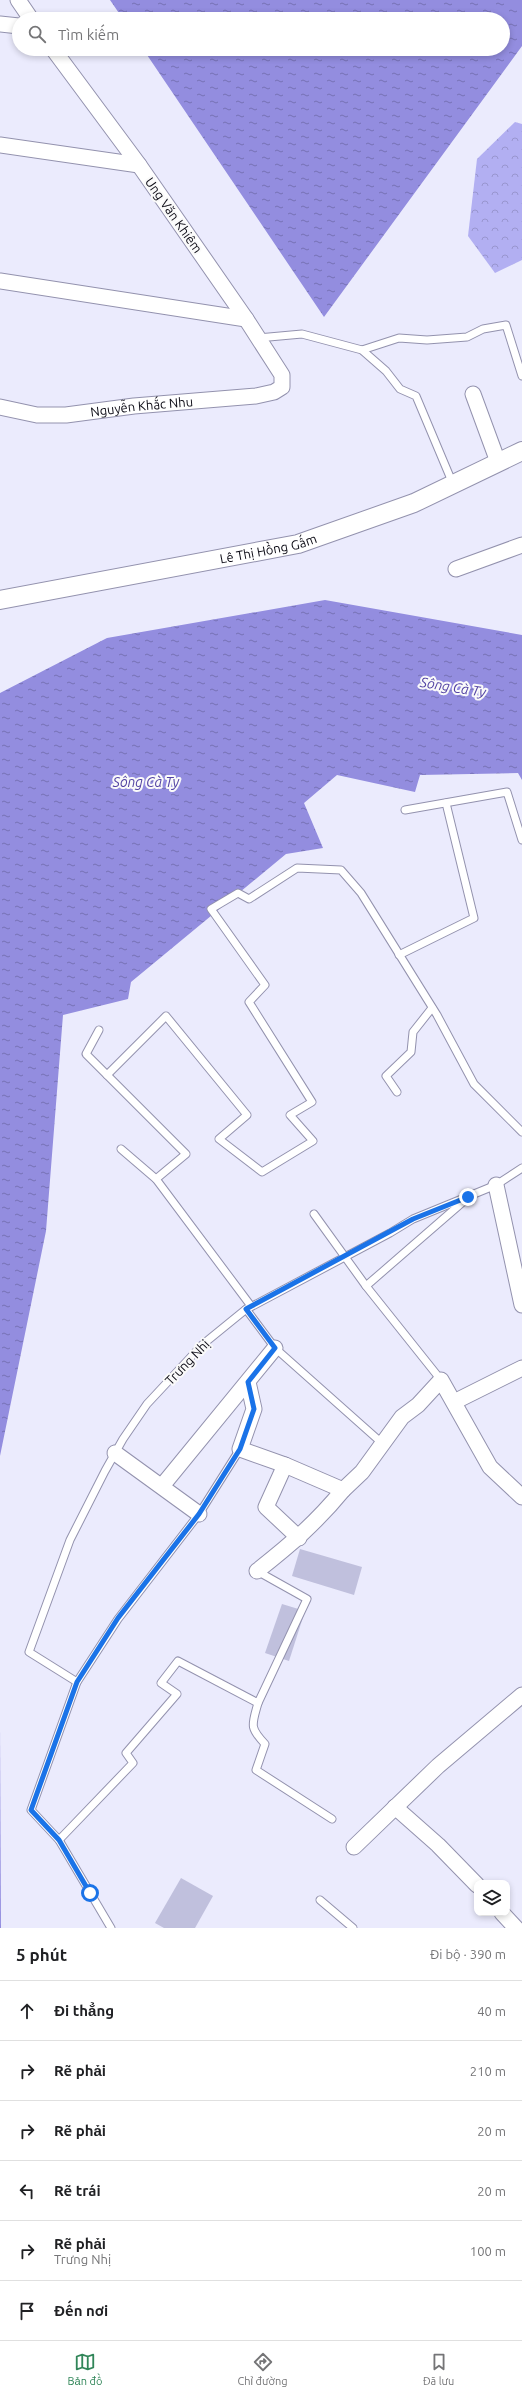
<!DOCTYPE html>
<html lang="vi">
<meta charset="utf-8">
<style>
body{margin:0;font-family:Ubuntu,sans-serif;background:#f6f6f6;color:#202124}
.controls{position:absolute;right:12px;bottom:12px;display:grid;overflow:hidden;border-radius:8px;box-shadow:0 2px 6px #0003}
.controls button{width:36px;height:36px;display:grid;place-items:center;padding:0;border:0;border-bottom:1px solid #e0e0e0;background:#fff;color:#202124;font:20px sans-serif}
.stop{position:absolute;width:12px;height:12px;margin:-9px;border:3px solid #1a73e8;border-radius:50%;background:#fff}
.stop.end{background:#1a73e8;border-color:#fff;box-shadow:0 1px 4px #0008}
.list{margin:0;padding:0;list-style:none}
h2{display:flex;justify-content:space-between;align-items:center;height:52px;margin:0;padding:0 16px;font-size:17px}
h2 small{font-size:13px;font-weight:400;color:#757577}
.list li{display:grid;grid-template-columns:26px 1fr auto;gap:12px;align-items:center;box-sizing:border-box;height:60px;padding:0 16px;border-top:1px solid #e0e0e0}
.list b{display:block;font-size:15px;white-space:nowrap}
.list p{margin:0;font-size:13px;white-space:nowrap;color:#757577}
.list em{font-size:13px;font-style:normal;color:#757577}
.icon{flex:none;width:22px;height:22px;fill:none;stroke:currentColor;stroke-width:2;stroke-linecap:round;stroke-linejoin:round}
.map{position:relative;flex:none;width:522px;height:1928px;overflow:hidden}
.search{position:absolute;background:#fff;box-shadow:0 2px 6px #0003;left:12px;right:12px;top:12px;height:44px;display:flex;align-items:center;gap:10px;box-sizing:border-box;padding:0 14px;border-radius:22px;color:#757577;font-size:15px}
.sheet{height:412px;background:#fff}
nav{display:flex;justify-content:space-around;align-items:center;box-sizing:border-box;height:56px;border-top:1px solid #e0e0e0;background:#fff;font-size:11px;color:#757577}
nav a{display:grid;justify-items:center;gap:2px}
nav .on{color:#318659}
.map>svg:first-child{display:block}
</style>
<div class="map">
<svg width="522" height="1928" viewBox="0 0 522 1928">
<defs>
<pattern id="forest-crowns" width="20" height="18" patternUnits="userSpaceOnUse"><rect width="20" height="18" fill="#b2aff2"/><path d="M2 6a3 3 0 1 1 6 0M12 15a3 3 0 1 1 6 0" fill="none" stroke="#9895cf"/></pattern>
<pattern id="water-ripples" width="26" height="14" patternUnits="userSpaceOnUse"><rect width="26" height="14" fill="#938ddf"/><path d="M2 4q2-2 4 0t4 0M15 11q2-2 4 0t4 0" fill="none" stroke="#7671b4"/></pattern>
</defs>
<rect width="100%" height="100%" fill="#ebebfd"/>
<path fill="url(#forest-crowns)" d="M 515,122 L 522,124 L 522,260 L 495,273 L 468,236 L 477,159 Z"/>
<g fill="url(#water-ripples)">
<path d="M 110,0 L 522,0 L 522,46 L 324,317 L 143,49 L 503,49 L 503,19 L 123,19 Z"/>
<path d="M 325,600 L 522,635 L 522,780 L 518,773 L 420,775 L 415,792 L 337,775 L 304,803 L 323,848 L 286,854 L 131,982 L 128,999 L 63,1015 L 46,1231 L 0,1456 L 0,693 L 107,638 Z"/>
<path d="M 0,1726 L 1,1928 L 0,1928 Z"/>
</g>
<g fill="#c0c0dd">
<path d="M 300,1549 L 362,1567 L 354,1595 L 292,1576 Z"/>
<path d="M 282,1604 L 305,1611 L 289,1661 L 265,1653 Z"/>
<path d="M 181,1878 L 213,1896 L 195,1928 L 164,1928 L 155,1923 Z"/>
</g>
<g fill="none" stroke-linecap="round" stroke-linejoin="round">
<defs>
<g id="service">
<path d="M 258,338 L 302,334 L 362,350 L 386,371 L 400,389 L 416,396 L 453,484"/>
<path d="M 362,350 L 399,338 L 427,340 L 467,337 L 483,329 L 506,325 L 522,376"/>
<path d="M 405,810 L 507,792 L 522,840"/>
<path d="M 399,955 L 474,918 L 446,803"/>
<path d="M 99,1030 L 86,1054 L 186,1154 L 156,1179"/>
<path d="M 107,1075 L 166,1016 L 247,1115 L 219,1139 L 262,1172 L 313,1141 L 290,1115 L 312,1102 L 249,1002 L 265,985 L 211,909 L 238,893 L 249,899 L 297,868 L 341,870 L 361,893 L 437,1015 L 474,1084 L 522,1132"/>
<path d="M 397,1092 L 386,1076 L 411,1052 L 413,1032 L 432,1008"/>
<path d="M 121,1149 L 156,1179 L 251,1306"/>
<path d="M 314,1214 L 366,1286 L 441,1380"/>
<path d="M 366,1286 L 464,1201"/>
<path d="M 246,1309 L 275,1348 L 383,1444"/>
<path d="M 77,1682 L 29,1652 L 70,1540 L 105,1471 L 123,1439 L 147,1404 L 202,1345 L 245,1310 L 390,1233 L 413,1219 L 496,1185 L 522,1168"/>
<path d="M 258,1703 C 252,1725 249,1727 265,1744 L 256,1770 L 332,1819"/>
<path d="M 59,1840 L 133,1763 L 126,1753 L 177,1694 L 161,1683 L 178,1661 L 258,1703 L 307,1599 L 257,1571"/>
<path d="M 320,1900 L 353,1928"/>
<path d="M 111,1928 L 59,1840 L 31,1810 L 77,1682 L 118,1619 L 199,1514 L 240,1449"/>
</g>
<g id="minor">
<path d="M 18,0 L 31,19"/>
<path d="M 0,24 L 19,26"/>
<path d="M 0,145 L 139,165"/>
<path d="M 0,281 L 246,319"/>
<path d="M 473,394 L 498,462"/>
<path id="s1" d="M 0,407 L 37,415 L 66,415 L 134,406 L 256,396 L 274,392 L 282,387 L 282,375 L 246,319 L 139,165 L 53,49"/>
<path d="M 456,569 L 522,545"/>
<path d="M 496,1185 L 522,1305"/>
<path d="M 248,1382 L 254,1409 L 240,1449 L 285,1465 L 343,1490 L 362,1472 L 402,1417 L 418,1405 L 441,1380 L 490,1467 L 522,1497"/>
<path d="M 454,1402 L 522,1368"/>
<path d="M 115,1453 L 199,1514"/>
<path d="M 285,1465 L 266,1507 L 299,1538"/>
<path d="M 162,1486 L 275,1348"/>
<path d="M 257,1571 C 290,1545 316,1523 343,1490"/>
<path d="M 395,1807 L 438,1845 L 477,1885"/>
<path d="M 354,1847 L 438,1766 L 522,1695"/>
<path d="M 502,1913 L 516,1928"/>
</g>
<g id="tertiary">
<path id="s2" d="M 0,600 L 298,544 L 414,503 L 522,451"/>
</g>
</defs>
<use href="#service" stroke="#9392ae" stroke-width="9"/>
<use href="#minor" stroke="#9392ae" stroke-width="17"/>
<use href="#tertiary" stroke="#9392ae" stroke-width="20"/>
<use href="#service" stroke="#fff" stroke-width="7"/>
<use href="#minor" stroke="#fff" stroke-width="15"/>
<use href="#tertiary" stroke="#fff" stroke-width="18"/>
</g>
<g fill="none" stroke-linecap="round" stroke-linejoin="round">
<path stroke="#1a73e8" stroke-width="5" d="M 90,1893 L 59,1840 L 31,1810 L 77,1682 L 118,1618 L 199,1514 L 240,1449 L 254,1409 L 248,1382 L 275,1348 L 246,1309 L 413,1219 L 468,1197"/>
</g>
<g text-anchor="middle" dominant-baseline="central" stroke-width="4" stroke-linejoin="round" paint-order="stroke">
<g font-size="13" fill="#0b0a14" stroke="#fafafa">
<text transform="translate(174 215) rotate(55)">Ung Văn Khiêm</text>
<text stroke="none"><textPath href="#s1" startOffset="143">Nguyễn Khắc Nhu</textPath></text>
<text stroke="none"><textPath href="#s2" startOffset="273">Lê Thị Hồng Gấm</textPath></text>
<text transform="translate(187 1362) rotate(-46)">Trưng Nhị</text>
</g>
<g font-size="14" font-style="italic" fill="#5243a3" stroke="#fafafa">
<text transform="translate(453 687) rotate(9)">Sông Cà Ty</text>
<text x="146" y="782">Sông Cà Ty</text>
</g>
</g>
</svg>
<div class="controls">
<button><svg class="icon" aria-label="layers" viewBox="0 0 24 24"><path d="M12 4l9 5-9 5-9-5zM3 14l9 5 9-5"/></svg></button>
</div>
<div class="stop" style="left:90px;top:1893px"></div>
<div class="stop end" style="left:468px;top:1197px"></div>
<div class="search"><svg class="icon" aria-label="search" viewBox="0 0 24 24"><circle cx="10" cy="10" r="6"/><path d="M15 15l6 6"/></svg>Tìm kiếm</div>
</div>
<section class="sheet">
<h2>5 phút<small>Đi bộ · 390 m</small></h2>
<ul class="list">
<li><svg class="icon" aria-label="ahead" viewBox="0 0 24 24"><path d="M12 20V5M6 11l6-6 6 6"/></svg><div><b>Đi thẳng</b></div><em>40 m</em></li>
<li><svg class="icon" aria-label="right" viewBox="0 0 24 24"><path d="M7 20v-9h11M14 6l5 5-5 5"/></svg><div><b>Rẽ phải</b></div><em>210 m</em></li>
<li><svg class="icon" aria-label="right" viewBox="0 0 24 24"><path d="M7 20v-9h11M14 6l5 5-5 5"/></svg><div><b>Rẽ phải</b></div><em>20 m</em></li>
<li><svg class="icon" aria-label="left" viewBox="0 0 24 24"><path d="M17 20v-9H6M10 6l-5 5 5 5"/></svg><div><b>Rẽ trái</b></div><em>20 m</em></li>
<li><svg class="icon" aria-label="right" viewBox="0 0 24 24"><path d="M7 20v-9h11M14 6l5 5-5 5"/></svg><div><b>Rẽ phải</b><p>Trưng Nhị</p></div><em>100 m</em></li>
<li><svg class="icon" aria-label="arrive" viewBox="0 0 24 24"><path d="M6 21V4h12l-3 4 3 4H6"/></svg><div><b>Đến nơi</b></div></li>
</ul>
</section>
<nav>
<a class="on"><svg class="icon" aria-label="map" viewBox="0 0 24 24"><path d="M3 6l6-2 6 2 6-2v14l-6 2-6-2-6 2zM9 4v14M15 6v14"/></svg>Bản đồ</a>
<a><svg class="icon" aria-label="directions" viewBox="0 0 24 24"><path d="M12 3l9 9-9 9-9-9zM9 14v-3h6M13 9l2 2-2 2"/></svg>Chỉ đường</a>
<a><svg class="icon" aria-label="saved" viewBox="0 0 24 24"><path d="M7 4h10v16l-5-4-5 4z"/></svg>Đã lưu</a>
</nav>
